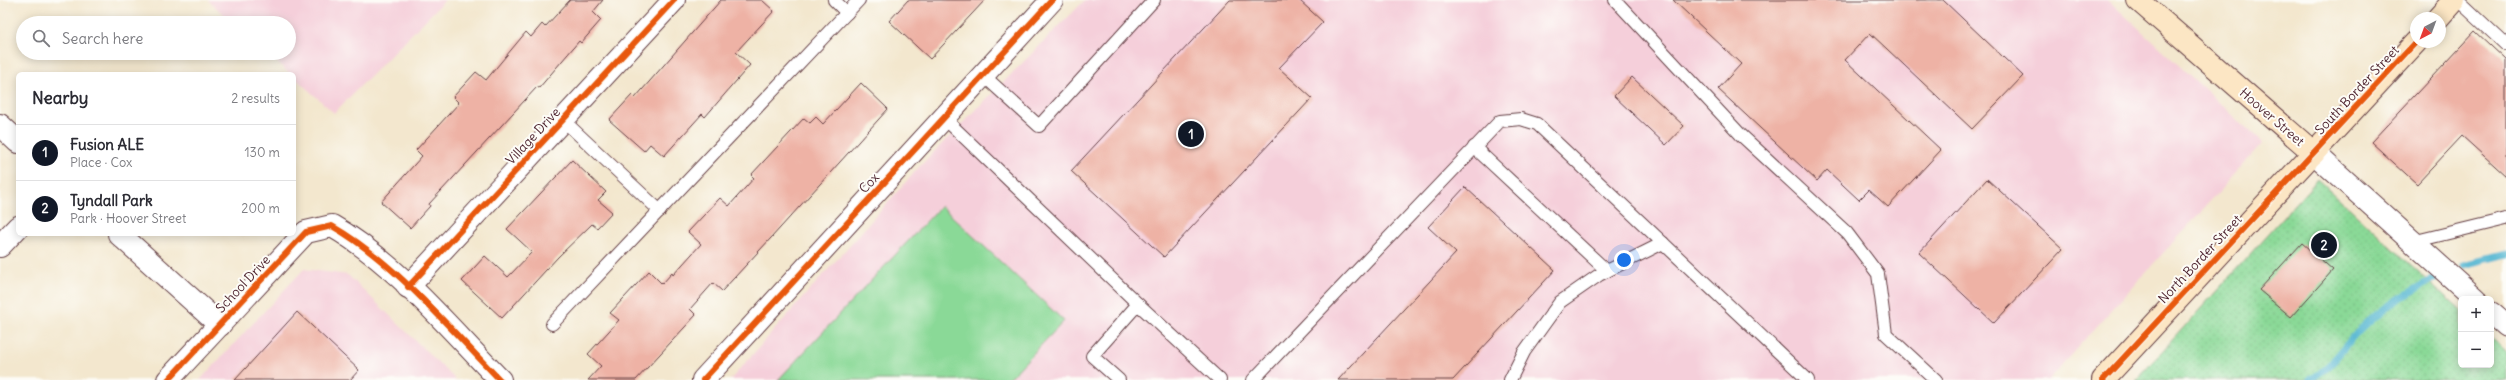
<!DOCTYPE html>
<meta charset="utf-8">
<style>
body{margin:0;font-family:Delius,sans-serif;background:#f2f2f3;color:#2b2b33}
.controls{position:absolute;right:12px;bottom:12px;display:grid;overflow:hidden;border-radius:6px;box-shadow:0 2px 10px #0003}
.controls button{width:36px;height:36px;display:grid;place-items:center;padding:0;border:0;border-bottom:1px solid #e1e1e2;background:#fff;color:#2b2b33;font:20px sans-serif}
.compass{position:absolute;left:2410px;top:12px;width:36px;height:36px;border-radius:50%;background:#fff;box-shadow:0 2px 10px #0003;rotate:221deg}
.you{position:absolute;left:1624px;top:260px;width:14px;height:14px;margin:-10px;border:3px solid #fff;border-radius:50%;background:#1a73e8;box-shadow:0 0 0 6px #1a73e833}
.badge{display:grid;place-items:center;width:26px;height:26px;border-radius:50%;background:#111827;color:#fff;font-size:13px;font-weight:700}
.pin{position:absolute;translate:-50% -50%;border:2px solid #fff;box-shadow:0 1px 4px #0006}
.list{margin:0;padding:0;list-style:none}
h2{display:flex;justify-content:space-between;align-items:center;height:52px;margin:0;padding:0 16px;font-size:17px}
h2 small{font-size:13px;font-weight:400;color:#7c7c81}
.list li{display:grid;grid-template-columns:26px 1fr auto;gap:12px;align-items:center;box-sizing:border-box;height:56px;padding:0 16px;border-top:1px solid #e1e1e2}
.list b{display:block;font-size:15px;white-space:nowrap}
.list p{margin:0;font-size:13px;white-space:nowrap;color:#7c7c81}
.list em{font-size:13px;font-style:normal;color:#7c7c81}
.icon{flex:none;width:22px;height:22px;fill:none;stroke:currentColor;stroke-width:2;stroke-linecap:round;stroke-linejoin:round}
.map{position:relative;flex:none;width:2506px;height:380px;overflow:hidden}
.search{position:absolute;background:#fff;box-shadow:0 2px 10px #0003;left:16px;top:16px;width:280px;height:44px;display:flex;align-items:center;gap:10px;box-sizing:border-box;padding:0 14px;border-radius:22px;color:#7c7c81;font-size:15px}
.panel{position:absolute;background:#fff;box-shadow:0 2px 10px #0003;left:16px;top:72px;width:280px;height:164px;border-radius:6px}
.map>svg:first-child{display:block}
</style>
<div class="map">
<svg width="2506" height="380" viewBox="0 0 2506 380">
<defs>
<pattern id="grass-dots" width="8" height="8" patternUnits="userSpaceOnUse"><rect width="8" height="8" fill="#8ad997"/><path d="M2 2h.1M6 6h.1" fill="none" stroke="#79ba82" stroke-width="1.8" stroke-linecap="round"/></pattern>
</defs>
<rect width="100%" height="100%" fill="#fdfcf7"/>
<filter id="ink" filterUnits="userSpaceOnUse"><feTurbulence type="fractalNoise" baseFrequency=".025" numOctaves="2"/><feDisplacementMap in="SourceGraphic" scale="8" xChannelSelector="R" yChannelSelector="G"/><feConvolveMatrix kernelMatrix="1 2 1 2 8 2 1 2 1" color-interpolation-filters="sRGB"/></filter>
<filter id="wash" filterUnits="userSpaceOnUse"><feTurbulence type="fractalNoise" baseFrequency=".012" numOctaves="4" result="noise"/><feDisplacementMap in="SourceGraphic" scale="16" xChannelSelector="R" yChannelSelector="G"/><feGaussianBlur stdDeviation="0.9" result="paint"/><feColorMatrix in="noise" values="0 0 0 0 0 0 0 0 0 0 0 0 0 0 0 0 0 1.4 0 .05"/><feComposite in="paint" operator="in"/></filter>
<g filter="url(#wash)">
<rect width="100%" height="100%" fill="#f3e7ce"/>
<g fill="#f5cfda">
<path d="M 208,0 L 445,0 L 334,113 L 294,77 L 294,74 L 290,74 L 267,53 L 289,53 L 289,23 L 233,23 Z"/>
<path d="M 1085,0 L 2108,0 L 2263,143 L 2048,380 L 730,380 L 920,166 Z"/>
<path d="M 304,269 L 348,275 L 456,380 L 200,380 Z"/>
</g>
<path fill="url(#grass-dots)" stroke="#6a7c61" d="M 2318,179 L 2461,311 L 2461,365 L 2491,365 L 2491,338 L 2506,352 L 2506,380 L 2136,380 Z"/>
<path fill="#8ad997" stroke="#6a7c61" d="M 941,206 L 1064,321 L 1008,380 L 778,380 Z"/>
<g fill="none" stroke-linecap="round" stroke-linejoin="round">
<g stroke="#52b6d1" stroke-width="7">
<path d="M 2464,265 L 2506,254"/>
<path d="M 2310,380 C 2331,368 2343,347 2360,330 C 2382,307 2408,293 2436,278"/>
</g>
</g>
<g id="blocks">
<g fill="#eeb2a5">
<path d="M 570,0 L 603,0 L 593,12 L 601,20 L 581,43 L 579,41 L 539,88 L 537,87 L 429,204 L 430,206 L 410,228 L 381,202 L 422,156 L 416,150 L 459,103 L 453,97 L 476,72 L 486,80 L 526,32 L 531,37 L 542,24 L 545,27 Z"/>
<path d="M 721,0 L 762,0 L 774,11 L 736,52 L 750,65 L 705,117 L 702,114 L 664,156 L 650,144 L 644,151 L 609,120 L 632,95 L 635,98 Z"/>
<path d="M 908,0 L 985,0 L 930,59 L 889,21 Z"/>
<path d="M 1230,0 L 1299,0 L 1323,22 L 1279,68 L 1312,98 L 1164,257 L 1071,171 Z"/>
<path d="M 1673,0 L 1943,0 L 2023,76 L 1972,129 L 1870,33 L 1845,60 L 1941,150 L 1888,207 L 1869,190 L 1859,200 L 1827,170 L 1817,181 L 1718,89 L 1741,64 Z"/>
<path d="M 2475,31 L 2506,60 L 2506,176 L 2462,136 L 2417,184 L 2371,142 Z"/>
<path d="M 1632,77 L 1684,126 L 1666,145 L 1614,96 Z"/>
<path d="M 861,83 L 888,109 L 771,238 L 722,291 L 713,283 L 690,309 L 696,315 L 636,380 L 588,380 L 601,366 L 588,354 L 619,320 L 610,313 L 649,271 L 662,284 L 672,273 L 673,275 L 701,244 L 688,232 L 720,198 L 729,206 L 754,178 L 751,175 L 804,118 L 810,123 L 816,117 L 823,124 Z"/>
<path d="M 572,160 L 606,192 L 598,200 L 612,212 L 597,228 L 592,224 L 558,257 L 502,318 L 462,281 L 485,256 L 508,277 L 532,252 L 507,229 Z"/>
<path d="M 1987,179 L 2063,249 L 1994,323 L 1919,253 Z"/>
<path d="M 1465,187 L 1555,270 L 1453,380 L 1338,380 L 1456,253 L 1428,227 Z"/>
<path d="M 2302,243 L 2333,270 L 2291,317 L 2259,290 Z"/>
<path d="M 297,312 L 359,370 L 350,380 L 235,380 Z"/>
</g>
</g>
</g>
<g filter="url(#ink)">
<use href="#blocks" fill-opacity="0" stroke="#633d43" stroke-width="1"/>
<g fill="none" stroke-linecap="round" stroke-linejoin="round">
<defs>
<g id="lane">
<path d="M 834,0 L 847,13"/>
<path d="M 1615,0 L 1740,134 L 1847,233 L 1878,274 L 1886,334 L 1936,380"/>
<path d="M 2458,0 L 2506,45"/>
<path d="M 983,75 L 1039,126 L 1154,0"/>
<path d="M 944,118 L 1138,304 L 1092,356 L 1119,380"/>
<path d="M 563,120 L 660,211"/>
<path d="M 1474,147 L 1607,271"/>
<path d="M 2412,242 L 2506,219"/>
<path d="M 1138,304 L 1220,380"/>
<path d="M 552,324 L 859,0"/>
<path d="M 1253,380 L 1500,121 L 1521,119 L 1537,124 L 1808,380"/>
<path d="M 1510,380 L 1524,352 L 1560,302 L 1599,275 L 1663,243"/>
</g>
<g id="street">
<path d="M 0,125 L 18,142"/>
<path d="M 2314,153 L 2476,299"/>
<path d="M 119,234 L 220,325"/>
<path d="M 0,246 L 18,227"/>
<path d="M 408,287 L 674,0"/>
<path d="M 2491,313 L 2506,326"/>
<path d="M 168,380 L 306,232 L 332,226 C 395,262 449,328 500,380"/>
<path d="M 703,380 L 1052,0"/>
</g>
<g id="secondary">
<path d="M 2138,0 L 2314,153"/>
<path d="M 2438,18 L 2454,0"/>
<path d="M 2103,380 L 2416,42"/>
</g>
</defs>
<use href="#lane" stroke="#633d43" stroke-width="14"/>
<use href="#street" stroke="#633d43" stroke-width="24"/>
<use href="#secondary" stroke="#633d43" stroke-width="24"/>
<use href="#lane" stroke="#fff" stroke-width="12"/>
<use href="#street" stroke="#fff" stroke-width="22"/>
<use href="#secondary" stroke="#fce6c4" stroke-width="22"/>
<defs>
<g id="cycleway">
<path d="M 408,287 L 674,0"/>
<path d="M 168,380 L 306,232 L 332,226 C 395,262 449,328 500,380"/>
<path d="M 703,380 L 1052,0"/>
<path d="M 2103,380 L 2416,42"/>
</g>
</defs>
<use href="#cycleway" stroke="#fdfcf7" stroke-width="8"/>
<use href="#cycleway" stroke="#e8590c" stroke-width="6"/>
</g>
</g>
<g text-anchor="middle" dominant-baseline="central" stroke-width="4" stroke-linejoin="round" paint-order="stroke">
<g font-size="13" fill="#4a1f2b" stroke="#fdfcf7">
<text transform="translate(2357 90) rotate(-47)">South Border Street</text>
<text transform="translate(2272 117) rotate(41)">Hoover Street</text>
<text transform="translate(533 136) rotate(-47)">Village Drive</text>
<text transform="translate(869 183) rotate(-47)">Cox</text>
<text transform="translate(2200 259) rotate(-47)">North Border Street</text>
<text transform="translate(243 284) rotate(-47)">School Drive</text>
</g>
</g>
</svg>
<div class="controls">
<button>+</button>
<button>−</button>
</div>
<svg class="compass" viewBox="-18 -18 36 36"><path d="M0-13l5 13h-10z" fill="#e53935"/><path d="M0 13l5-13h-10z" fill="#7c7c81"/></svg>
<div class="you"></div>
<div class="pin badge" style="left:1191px;top:134px">1</div>
<div class="pin badge" style="left:2324px;top:245px">2</div>
<div class="search"><svg class="icon" aria-label="search" viewBox="0 0 24 24"><circle cx="10" cy="10" r="6"/><path d="M15 15l6 6"/></svg>Search here</div>
<section class="panel">
<h2>Nearby<small>2 results</small></h2>
<ul class="list">
<li><span class="badge">1</span><div><b>Fusion ALE</b><p>Place · Cox</p></div><em>130 m</em></li>
<li><span class="badge">2</span><div><b>Tyndall Park</b><p>Park · Hoover Street</p></div><em>200 m</em></li>
</ul>
</section>
</div>
